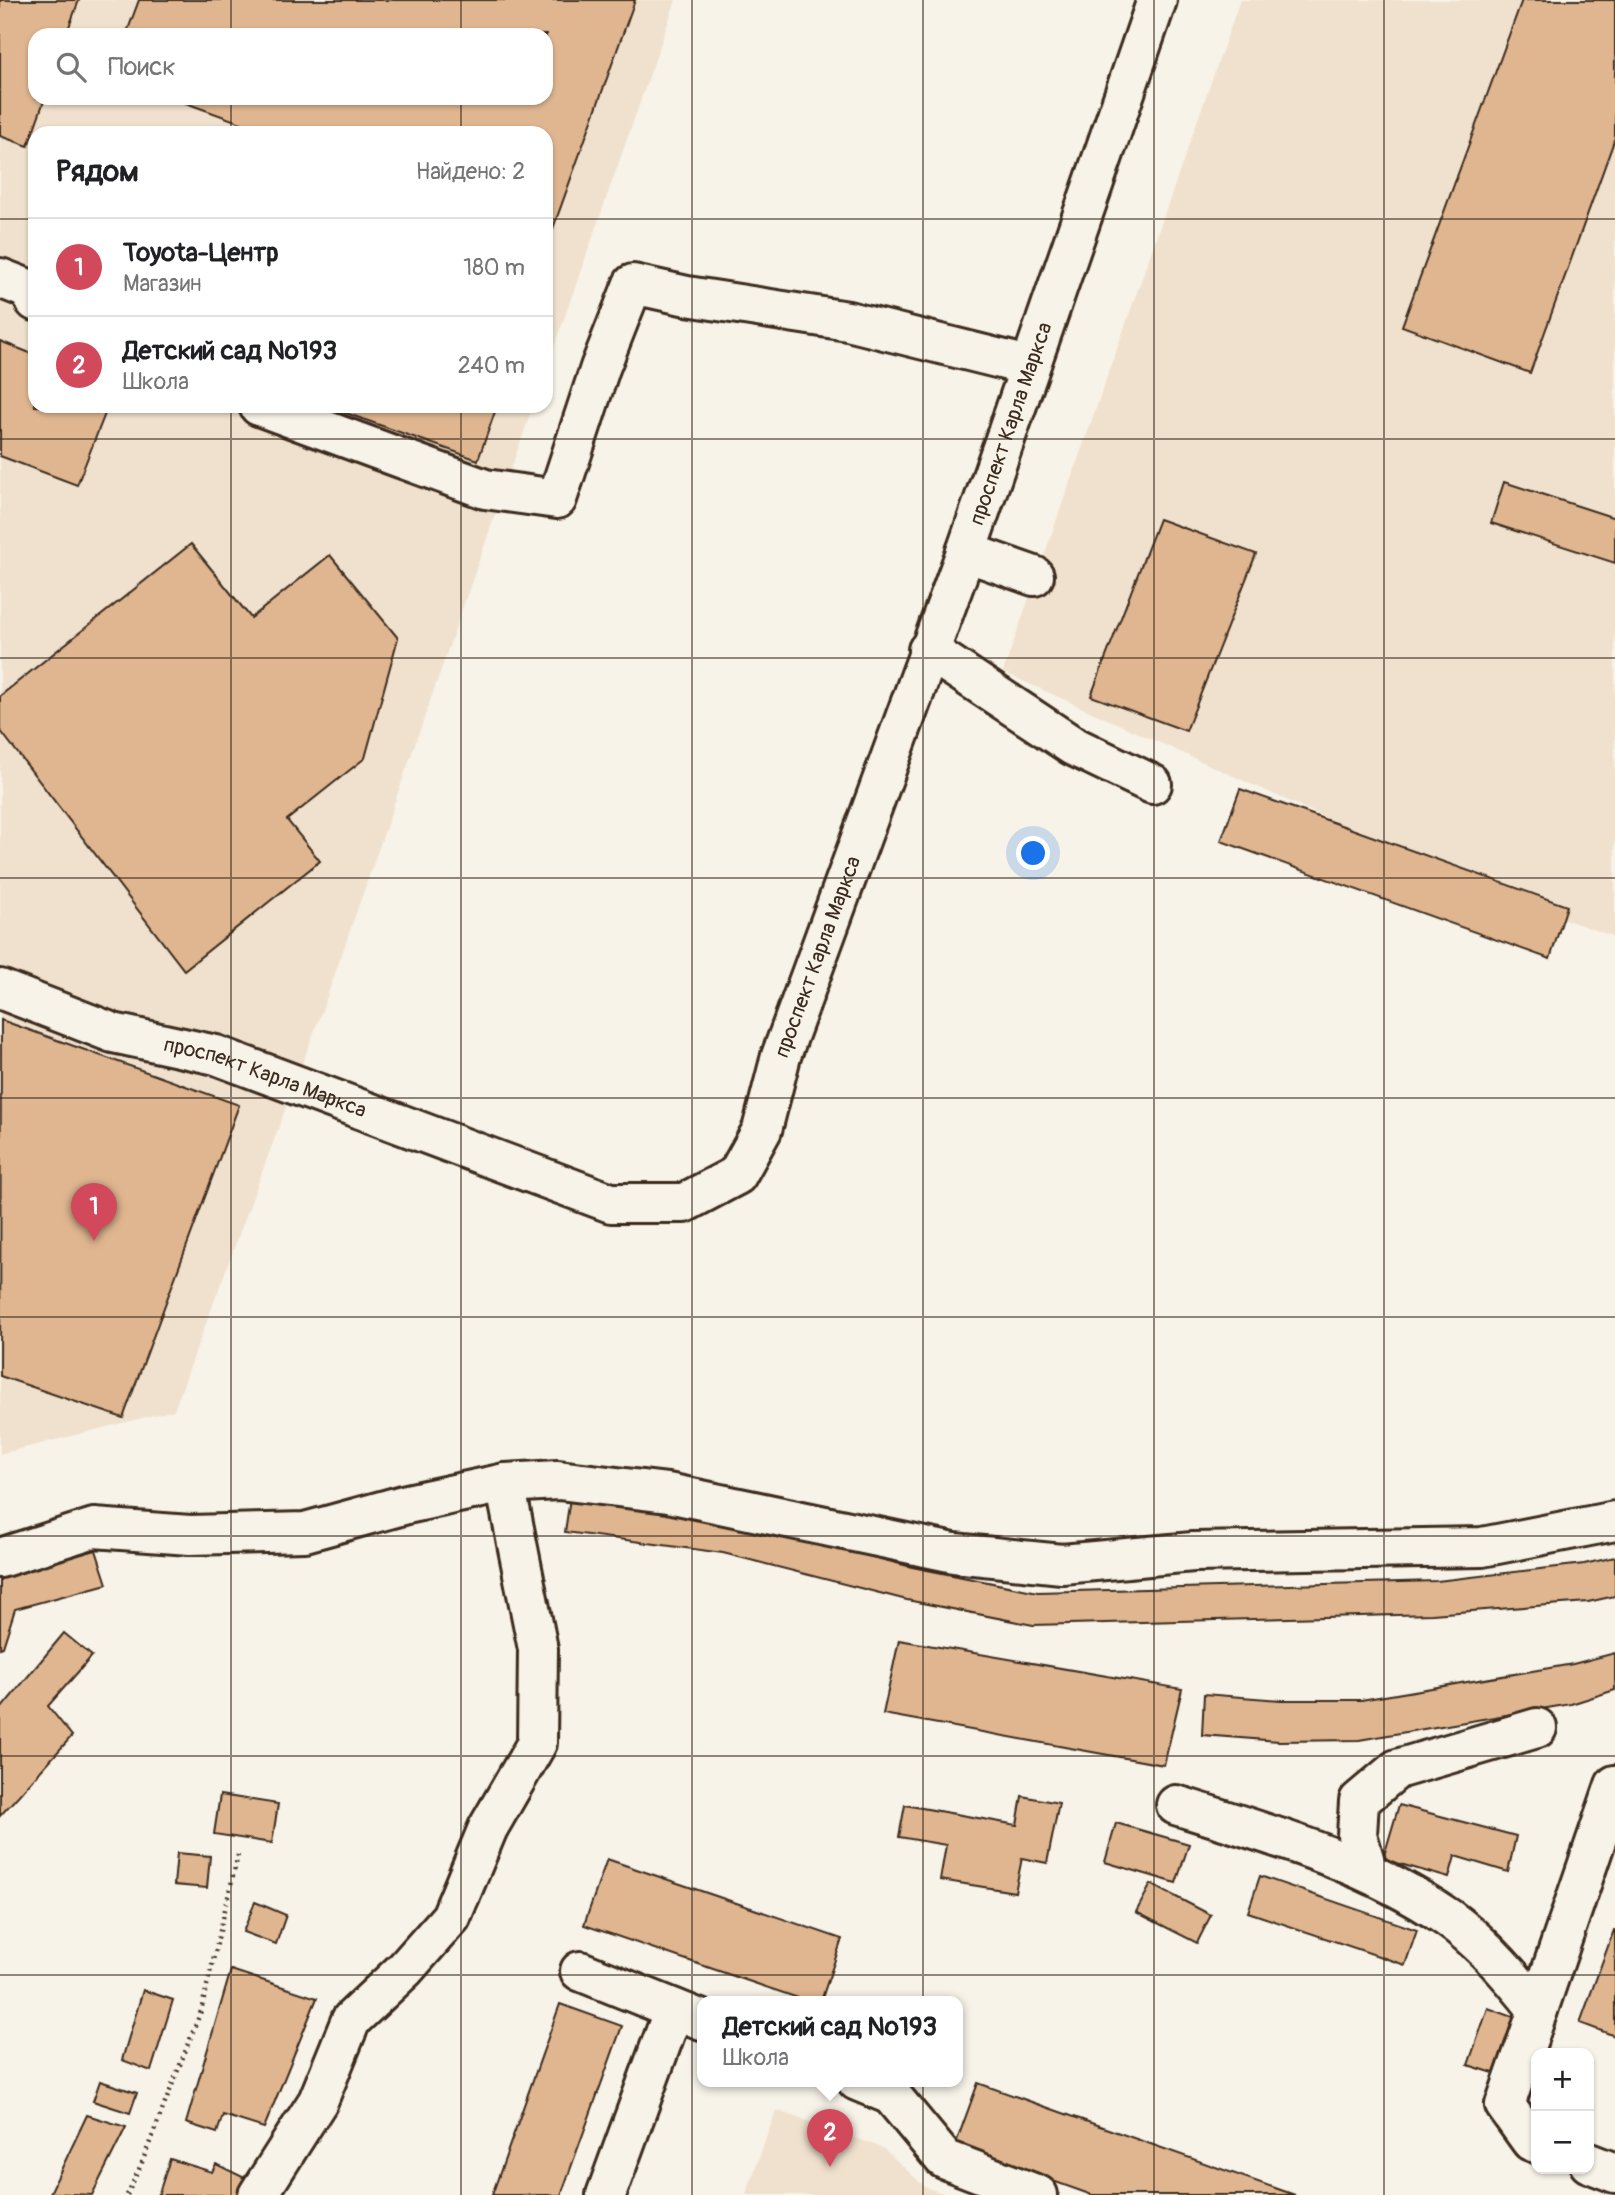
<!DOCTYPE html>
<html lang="ru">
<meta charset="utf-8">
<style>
body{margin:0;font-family:Pangolin,sans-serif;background:#f6f6f6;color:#202124}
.controls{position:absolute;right:21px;bottom:21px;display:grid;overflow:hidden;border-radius:14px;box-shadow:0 2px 5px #0004}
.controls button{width:63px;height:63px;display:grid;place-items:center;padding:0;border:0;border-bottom:2px solid #e0e0e0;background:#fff;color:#202124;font:35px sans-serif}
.you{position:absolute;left:1034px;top:854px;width:24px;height:24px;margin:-18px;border:5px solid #fff;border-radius:50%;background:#1a73e8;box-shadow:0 0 0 10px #1a73e833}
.badge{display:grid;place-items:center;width:46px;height:46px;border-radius:50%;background:#d1495b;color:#fff;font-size:23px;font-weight:700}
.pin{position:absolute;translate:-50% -58px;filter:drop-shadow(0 2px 4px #0008)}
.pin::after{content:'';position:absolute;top:37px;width:24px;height:21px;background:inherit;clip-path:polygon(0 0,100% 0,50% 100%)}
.popup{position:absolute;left:697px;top:1996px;width:266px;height:91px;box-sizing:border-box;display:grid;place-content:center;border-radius:14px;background:#fff;filter:drop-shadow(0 2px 5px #0005);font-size:23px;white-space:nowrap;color:#757577}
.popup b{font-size:26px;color:#202124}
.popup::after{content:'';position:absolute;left:50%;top:100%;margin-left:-14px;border:14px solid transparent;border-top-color:#fff}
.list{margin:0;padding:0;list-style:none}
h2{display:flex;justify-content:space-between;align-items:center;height:91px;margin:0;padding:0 28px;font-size:30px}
h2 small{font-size:23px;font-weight:400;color:#757577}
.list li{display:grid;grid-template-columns:46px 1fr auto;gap:21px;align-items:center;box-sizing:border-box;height:98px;padding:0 28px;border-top:2px solid #e0e0e0}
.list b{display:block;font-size:26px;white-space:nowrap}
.list p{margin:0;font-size:23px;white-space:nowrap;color:#757577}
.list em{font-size:23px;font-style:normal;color:#757577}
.icon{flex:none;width:38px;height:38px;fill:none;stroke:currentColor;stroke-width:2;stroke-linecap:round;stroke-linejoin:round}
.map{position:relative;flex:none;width:1615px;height:2195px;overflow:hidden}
.search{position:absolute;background:#fff;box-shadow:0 2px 5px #0004;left:28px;top:28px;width:525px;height:77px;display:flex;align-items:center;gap:18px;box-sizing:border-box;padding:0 24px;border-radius:21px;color:#757577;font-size:26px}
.panel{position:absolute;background:#fff;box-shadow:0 2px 5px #0004;left:28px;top:126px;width:525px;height:287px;border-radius:21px}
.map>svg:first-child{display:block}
</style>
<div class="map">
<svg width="1615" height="2195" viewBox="0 0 1615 2195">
<rect width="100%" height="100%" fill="#f7f3e8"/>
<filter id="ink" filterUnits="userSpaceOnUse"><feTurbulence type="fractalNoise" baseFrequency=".0143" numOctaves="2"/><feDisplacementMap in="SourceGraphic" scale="14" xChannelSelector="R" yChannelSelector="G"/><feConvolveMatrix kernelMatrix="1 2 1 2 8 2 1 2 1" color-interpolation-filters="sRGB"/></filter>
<g filter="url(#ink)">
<g fill="#f0e1ce" fill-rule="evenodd">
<path d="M 0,0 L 676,0 L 546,370 L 546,133 L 35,133 L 35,406 L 533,406 L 324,1005 L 174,1410 L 0,1454 ZM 35,35 L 546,35 L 546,98 L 35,98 Z"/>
<path d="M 1240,0 L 1615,0 L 1615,937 L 1499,896 L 1003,672 Z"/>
<path d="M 776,2110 L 883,2148 L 925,2187 L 948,2195 L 746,2195 Z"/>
</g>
<g fill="#dfb690" stroke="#3b2a1e" stroke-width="2">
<path d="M 0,0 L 79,0 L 66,35 L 35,35 L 35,98 L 45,98 L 28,146 L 0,136 Z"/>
<path d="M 139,0 L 635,0 L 551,234 L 546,233 L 546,133 L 269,133 L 172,98 L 546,98 L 546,35 L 126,35 Z"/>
<path d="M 1522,0 L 1615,0 L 1615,138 L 1530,373 L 1402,326 Z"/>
<path d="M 0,341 L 35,355 L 35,406 L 108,406 L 77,485 L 0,456 Z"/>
<path d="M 326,406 L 497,406 L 478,460 Z"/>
<path d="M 1504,482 L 1615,518 L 1615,563 L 1491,523 Z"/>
<path d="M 1159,519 L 1256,554 L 1186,731 L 1091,696 Z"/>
<path d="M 191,544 L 251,618 L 330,555 L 398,638 L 365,758 L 287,820 L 320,861 L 184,970 L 0,730 L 0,696 Z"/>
<path d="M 1240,789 L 1567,906 L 1550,959 L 1221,841 Z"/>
<path d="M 1,1020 L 239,1105 L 123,1418 L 0,1376 Z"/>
<path d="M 570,1498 L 728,1520 L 912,1567 L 1038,1592 L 1437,1581 L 1584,1564 L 1615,1557 L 1615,1596 L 1588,1602 L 1432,1614 L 1033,1625 L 907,1600 L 723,1553 L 565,1532 Z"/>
<path d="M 96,1550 L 107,1584 L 15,1609 L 3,1647 L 0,1648 L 0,1576 Z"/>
<path d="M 64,1633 L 92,1656 L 48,1706 L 72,1736 L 0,1816 L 0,1710 Z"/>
<path d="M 899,1640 L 1182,1689 L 1164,1765 L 883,1714 Z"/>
<path d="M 1615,1653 L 1615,1690 L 1571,1704 L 1359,1740 L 1279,1741 L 1202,1735 L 1204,1694 L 1281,1700 L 1361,1700 L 1573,1664 Z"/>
<path d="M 220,1795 L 278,1804 L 272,1843 L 214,1834 Z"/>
<path d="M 1022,1796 L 1059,1803 L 1047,1863 L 1022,1858 L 1015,1892 L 940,1880 L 946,1845 L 899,1837 L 905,1805 L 1017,1825 Z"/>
<path d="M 1399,1805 L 1516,1836 L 1508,1872 L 1455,1856 L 1449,1878 L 1383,1859 Z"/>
<path d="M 1116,1823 L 1189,1844 L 1176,1883 L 1105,1862 Z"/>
<path d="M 177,1853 L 210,1856 L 207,1888 L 174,1885 Z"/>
<path d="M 607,1859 L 842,1939 L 821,2001 L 807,2001 L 584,1925 Z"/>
<path d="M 1260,1876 L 1417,1930 L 1405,1965 L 1248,1912 Z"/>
<path d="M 1151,1884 L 1211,1915 L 1197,1943 L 1136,1912 Z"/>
<path d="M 255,1902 L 286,1915 L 276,1944 L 243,1932 Z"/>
<path d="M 1614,1930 L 1615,1930 L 1615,2036 L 1580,2023 Z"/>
<path d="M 231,1970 L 317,1998 L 264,2128 L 223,2115 L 217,2133 L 186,2123 Z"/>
<path d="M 143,1990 L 173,2000 L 151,2071 L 122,2060 Z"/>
<path d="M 560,2004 L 622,2026 L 561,2195 L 492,2195 Z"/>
<path d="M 1488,2008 L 1519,2019 L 1500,2075 L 1468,2065 Z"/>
<path d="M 100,2081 L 137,2093 L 130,2113 L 93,2101 Z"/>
<path d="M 978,2083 L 1295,2195 L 1092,2195 L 955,2146 Z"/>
<path d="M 87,2115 L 126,2127 L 92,2195 L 50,2193 Z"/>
<path d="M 170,2159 L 212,2172 L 216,2164 L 251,2181 L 245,2195 L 157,2195 L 159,2193 Z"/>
</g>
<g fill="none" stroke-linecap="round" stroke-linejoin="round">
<defs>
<g id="minor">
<path d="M 0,278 L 28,289 L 35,301"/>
<path d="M 259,406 L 485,489 L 557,499 L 600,368 L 633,284 L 687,296 L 848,321 L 1029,366"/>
<path d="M 966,552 L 1034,576"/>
<path d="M 928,650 L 1073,746 L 1152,784"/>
<path id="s1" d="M 0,989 L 113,1033 L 216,1055 L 611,1203 L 684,1203 L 737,1175 L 762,1130 L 781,1056 L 966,552 L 1157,0"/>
<path d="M 0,1558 L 94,1528 L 190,1535 L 305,1532 L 407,1504 L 505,1483 L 558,1480 L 668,1493 L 954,1553 L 1062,1564 L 1193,1552 L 1482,1547 L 1615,1521"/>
<path d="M 1176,1805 C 1269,1834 1367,1862 1448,1918 C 1481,1941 1514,1979 1538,2010 L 1505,2105 L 1531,2141 L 1536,2143"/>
<path d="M 1368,1872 L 1357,1835 L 1359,1801 L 1397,1769 L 1537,1728"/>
<path d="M 580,1971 L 702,2020"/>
<path d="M 1538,2010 L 1615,1785"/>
<path d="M 857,2081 L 891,2095 L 944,2159 L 1038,2195"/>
<path d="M 1589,2163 L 1615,2173"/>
<path d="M 258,2195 L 318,2101 L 351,2020 L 405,1969 L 451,1917 L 488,1828 L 537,1743 L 538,1649 L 505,1483"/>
<path d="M 606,2195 L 674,2009"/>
</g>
</defs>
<use href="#minor" stroke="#3b2a1e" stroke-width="44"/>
<path stroke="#3b2a1e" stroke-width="4.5" stroke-dasharray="2 5" stroke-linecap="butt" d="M 127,2195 L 141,2165 L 201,2011 L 238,1855"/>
<use href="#minor" stroke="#f7f3e8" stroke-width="38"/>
</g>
</g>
<path fill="none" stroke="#3b2a1e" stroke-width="2" stroke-opacity="0.55" d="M 231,0 L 231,35M 461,0 L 461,35M 692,0 L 692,2195M 923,0 L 923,2195M 1154,0 L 1154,2195M 1384,0 L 1384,2195M 231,98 L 231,133M 461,98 L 461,133M 0,219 L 35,219M 546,219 L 1615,219M 231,406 L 231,2195M 461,406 L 461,2195M 0,439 L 1615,439M 0,658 L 1615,658M 0,878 L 1615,878M 0,1098 L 1615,1098M 0,1317 L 1615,1317M 0,1536 L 1615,1536M 0,1756 L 1615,1756M 0,1975 L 1615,1975"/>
<g text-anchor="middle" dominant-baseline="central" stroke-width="5" stroke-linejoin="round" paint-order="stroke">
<g font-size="21" fill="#3b2a1e" stroke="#f7f3e8">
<text stroke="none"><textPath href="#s1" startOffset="1582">проспект Карла Маркса</textPath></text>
<text stroke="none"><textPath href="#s1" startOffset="1015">проспект Карла Маркса</textPath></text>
<text stroke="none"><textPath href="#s1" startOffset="280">проспект Карла Маркса</textPath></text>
</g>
</g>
</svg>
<div class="controls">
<button>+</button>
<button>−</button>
</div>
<div class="you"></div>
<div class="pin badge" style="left:94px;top:1241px">1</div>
<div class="pin badge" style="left:830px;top:2167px">2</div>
<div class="popup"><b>Детский сад №193</b>Школа</div>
<div class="search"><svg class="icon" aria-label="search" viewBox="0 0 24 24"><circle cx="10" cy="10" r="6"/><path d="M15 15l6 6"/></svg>Поиск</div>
<section class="panel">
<h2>Рядом<small>Найдено: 2</small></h2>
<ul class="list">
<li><span class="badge">1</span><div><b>Toyota-Центр</b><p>Магазин</p></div><em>180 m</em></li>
<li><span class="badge">2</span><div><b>Детский сад №193</b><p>Школа</p></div><em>240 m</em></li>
</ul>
</section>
</div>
